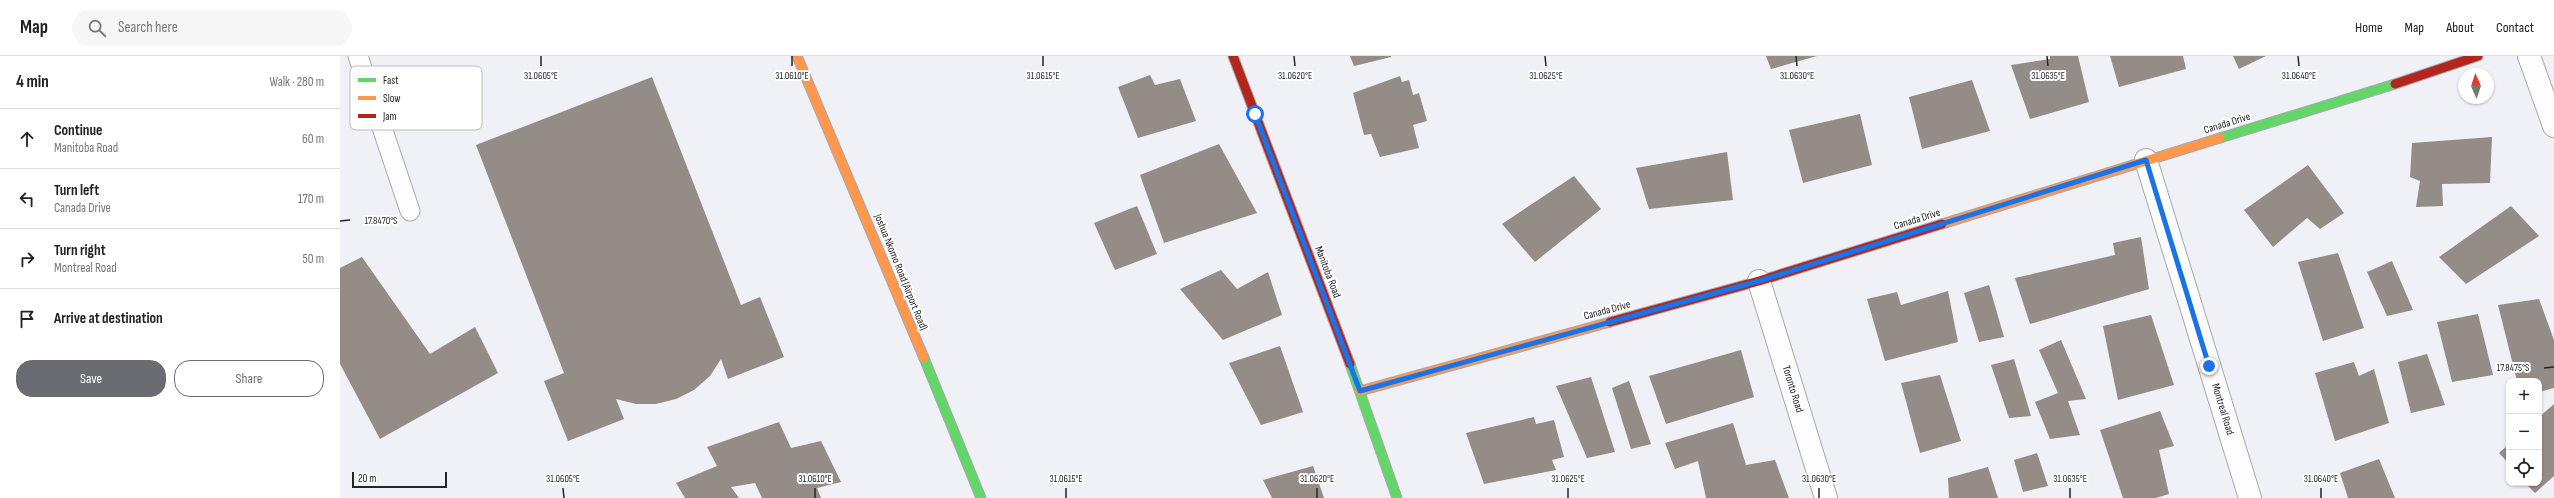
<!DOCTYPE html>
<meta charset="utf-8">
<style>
body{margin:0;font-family:"Sofia Sans Condensed",sans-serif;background:#f6f6f6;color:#222}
.controls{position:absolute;right:12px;bottom:12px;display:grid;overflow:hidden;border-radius:8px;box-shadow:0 1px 3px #0004}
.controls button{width:36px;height:36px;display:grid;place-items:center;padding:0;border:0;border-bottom:1px solid #e0e0e0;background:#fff;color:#222;font:20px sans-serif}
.compass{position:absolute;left:2118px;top:12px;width:36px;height:36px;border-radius:50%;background:#fff;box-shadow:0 1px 3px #0004;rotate:357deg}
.scale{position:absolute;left:12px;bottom:10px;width:95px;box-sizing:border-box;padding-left:4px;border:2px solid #242529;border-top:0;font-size:11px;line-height:14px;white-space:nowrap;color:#242529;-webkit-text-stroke:3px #fff;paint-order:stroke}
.stop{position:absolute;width:12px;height:12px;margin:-9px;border:3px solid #1a73e8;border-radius:50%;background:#fff}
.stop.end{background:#1a73e8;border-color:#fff;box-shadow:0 1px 4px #0008}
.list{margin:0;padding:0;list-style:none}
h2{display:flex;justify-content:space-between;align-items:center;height:52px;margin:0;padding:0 16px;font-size:17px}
h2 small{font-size:13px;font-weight:400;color:#767676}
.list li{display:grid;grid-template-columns:26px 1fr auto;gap:12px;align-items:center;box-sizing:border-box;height:60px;padding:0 16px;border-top:1px solid #e0e0e0}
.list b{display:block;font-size:15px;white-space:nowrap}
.list p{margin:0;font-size:13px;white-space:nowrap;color:#767676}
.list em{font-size:13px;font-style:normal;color:#767676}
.actions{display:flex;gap:8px;padding:12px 16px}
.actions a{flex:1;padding:9px 0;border:1px solid #6b6c71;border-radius:16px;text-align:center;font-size:14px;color:#6b6c71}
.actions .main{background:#6b6c71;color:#fff}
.icon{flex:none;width:22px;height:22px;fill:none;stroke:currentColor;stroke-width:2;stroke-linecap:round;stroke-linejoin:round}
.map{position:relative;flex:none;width:2214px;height:442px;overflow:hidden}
header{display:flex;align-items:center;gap:24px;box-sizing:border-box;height:56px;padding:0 20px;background:#fff;border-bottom:1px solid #e0e0e0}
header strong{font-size:19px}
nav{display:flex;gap:22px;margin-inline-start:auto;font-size:14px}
.search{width:280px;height:36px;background:#f6f6f6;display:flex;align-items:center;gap:10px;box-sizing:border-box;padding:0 14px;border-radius:22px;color:#767676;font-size:15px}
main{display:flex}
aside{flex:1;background:#fff}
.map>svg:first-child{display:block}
</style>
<header>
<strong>Map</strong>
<div class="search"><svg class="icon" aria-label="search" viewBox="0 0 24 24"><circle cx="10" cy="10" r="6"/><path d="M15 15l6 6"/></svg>Search here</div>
<nav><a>Home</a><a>Map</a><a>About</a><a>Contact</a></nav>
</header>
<main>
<aside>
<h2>4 min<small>Walk · 280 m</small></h2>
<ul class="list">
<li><svg class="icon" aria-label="ahead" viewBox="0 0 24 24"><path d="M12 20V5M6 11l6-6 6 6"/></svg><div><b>Continue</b><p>Manitoba Road</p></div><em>60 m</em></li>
<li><svg class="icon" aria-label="left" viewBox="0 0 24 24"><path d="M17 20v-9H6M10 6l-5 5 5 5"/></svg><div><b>Turn left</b><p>Canada Drive</p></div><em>170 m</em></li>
<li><svg class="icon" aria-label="right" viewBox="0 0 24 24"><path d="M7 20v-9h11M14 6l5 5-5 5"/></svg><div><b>Turn right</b><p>Montreal Road</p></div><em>50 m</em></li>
<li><svg class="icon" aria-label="arrive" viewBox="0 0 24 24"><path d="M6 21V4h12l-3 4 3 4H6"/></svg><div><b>Arrive at destination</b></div></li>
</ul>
<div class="actions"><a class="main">Save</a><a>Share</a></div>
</aside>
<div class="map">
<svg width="2214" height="442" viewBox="0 0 2214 442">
<rect width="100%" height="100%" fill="#f0f1f7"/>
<g fill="#948c87">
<path d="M 1010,0 L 1051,0 L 1051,1 L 1014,10 Z"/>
<path d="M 1426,0 L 1477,0 L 1431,13 Z"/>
<path d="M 1710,0 L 1738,0 L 1749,46 L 1690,63 L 1671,9 L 1710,3 Z"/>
<path d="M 1770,0 L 1843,0 L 1846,13 L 1779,31 Z"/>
<path d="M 1893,0 L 1926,0 L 1899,13 Z"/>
<path d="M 810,19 L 815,29 L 840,23 L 856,65 L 798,82 L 778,31 Z"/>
<path d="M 1060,20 L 1062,26 L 1069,24 L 1073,39 L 1079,37 L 1087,65 L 1073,69 L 1079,92 L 1040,101 L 1031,78 L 1024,79 L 1013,37 Z"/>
<path d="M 312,21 L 401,249 L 420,241 L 444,301 L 388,323 L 381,303 L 370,320 L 354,334 L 336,343 L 316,348 L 296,348 L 276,343 L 284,363 L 228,385 L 204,325 L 224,317 L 136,89 Z"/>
<path d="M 1632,24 L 1650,75 L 1582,93 L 1569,41 Z"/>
<path d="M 1520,58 L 1532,109 L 1463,127 L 1449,74 Z"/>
<path d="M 2152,81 L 2150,127 L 2102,128 L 2103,150 L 2076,151 L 2080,125 L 2070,121 L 2072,87 Z"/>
<path d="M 879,88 L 917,157 L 824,187 L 800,119 Z"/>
<path d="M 1387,96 L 1393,144 L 1309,153 L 1296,112 Z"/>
<path d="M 1968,109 L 2004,157 L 1980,173 L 1967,162 L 1933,191 L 1904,154 Z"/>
<path d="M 1234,120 L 1261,153 L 1195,206 L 1162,168 Z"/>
<path d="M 797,150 L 817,198 L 775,214 L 754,167 Z"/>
<path d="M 2171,150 L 2199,180 L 2126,228 L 2099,201 Z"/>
<path d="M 1801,181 L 1809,233 L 1690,268 L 1675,222 L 1775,199 L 1773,187 Z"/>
<path d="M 1998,197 L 2024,272 L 1983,285 L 1958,206 Z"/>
<path d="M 22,201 L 90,298 L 135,271 L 158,317 L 40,383 L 0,308 L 0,212 Z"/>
<path d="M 2052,205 L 2073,254 L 2047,260 L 2027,216 Z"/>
<path d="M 881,214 L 897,233 L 928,216 L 942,259 L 883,284 L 840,233 Z"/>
<path d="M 1649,229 L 1664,281 L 1639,286 L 1624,237 Z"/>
<path d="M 1608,235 L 1618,286 L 1545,305 L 1527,243 L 1557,236 L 1561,249 Z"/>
<path d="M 2199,243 L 2214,284 L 2214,332 L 2199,336 L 2199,325 L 2177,325 L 2158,249 Z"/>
<path d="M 2138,258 L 2153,319 L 2112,326 L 2097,266 Z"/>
<path d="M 1811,259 L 1834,329 L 1778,344 L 1763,270 Z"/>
<path d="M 1721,284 L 1746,343 L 1728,345 L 1740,379 L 1710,383 L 1695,346 L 1718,337 L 1699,294 Z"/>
<path d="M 940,290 L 963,356 L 921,369 L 889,307 Z"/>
<path d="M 1401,294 L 1414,341 L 1326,368 L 1309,320 Z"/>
<path d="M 2087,298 L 2105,349 L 2071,357 L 2058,306 Z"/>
<path d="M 1674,303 L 1691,360 L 1669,362 L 1651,309 Z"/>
<path d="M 2014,306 L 2019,320 L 2034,313 L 2049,367 L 1995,385 L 1975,317 Z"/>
<path d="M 1600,319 L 1621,385 L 1580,397 L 1561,327 Z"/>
<path d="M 1251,321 L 1275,396 L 1247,402 L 1216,330 Z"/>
<path d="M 1289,325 L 1311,388 L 1291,393 L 1272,332 Z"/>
<path d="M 2214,348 L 2214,420 L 2195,437 L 2185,427 L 2199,427 L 2199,361 Z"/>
<path d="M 1820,355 L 1834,390 L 1819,394 L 1829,438 L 1816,442 L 1783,442 L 1760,374 Z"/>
<path d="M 1194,361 L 1196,368 L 1214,364 L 1224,401 L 1212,404 L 1216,414 L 1144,428 L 1126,377 Z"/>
<path d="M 439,366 L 451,392 L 481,385 L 501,426 L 477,432 L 481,442 L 422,442 L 415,427 L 391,431 L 399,442 L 345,442 L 336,427 L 377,410 L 367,391 Z"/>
<path d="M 1393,367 L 1406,409 L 1435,404 L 1449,442 L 1366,442 L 1358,405 L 1335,413 L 1325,387 Z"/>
<path d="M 2169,388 L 2169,408 L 2159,397 Z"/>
<path d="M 1697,397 L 1708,430 L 1683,436 L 1674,404 Z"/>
<path d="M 2039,403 L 2055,442 L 2008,442 L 2000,417 Z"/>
<path d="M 973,410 L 984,442 L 932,442 L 923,424 Z"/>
<path d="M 1648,411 L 1658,442 L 1609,442 L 1608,422 Z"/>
</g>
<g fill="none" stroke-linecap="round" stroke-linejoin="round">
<defs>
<path id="lane" d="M 18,0 L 70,155"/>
<g id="street">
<path d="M 2189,0 L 2214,70"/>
<path d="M 1806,104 L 1910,442"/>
<path d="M 1419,225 L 1486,442"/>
</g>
<g id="fast">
<path d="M 1880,82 L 2055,28"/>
<path d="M 584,302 L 641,442"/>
<path d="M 1010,308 L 1057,442"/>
</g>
<g id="slow">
<path d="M 457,0 L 584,302"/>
<path d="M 1602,168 L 1880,82"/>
<path d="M 1020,335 L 1270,266"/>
</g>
<g id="jam">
<path d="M 893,0 L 1010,308"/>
<path d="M 2055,28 L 2138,0"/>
<path d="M 1270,266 L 1419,225 L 1602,168"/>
</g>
</defs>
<use href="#lane" stroke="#a8a9ad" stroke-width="21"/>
<use href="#street" stroke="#a8a9ad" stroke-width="24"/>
<use href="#fast" stroke="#a8a9ad" stroke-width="11"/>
<use href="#slow" stroke="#a8a9ad" stroke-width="11"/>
<use href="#jam" stroke="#a8a9ad" stroke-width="11"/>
<use href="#lane" stroke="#fdfdfe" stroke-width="19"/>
<use href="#street" stroke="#fdfdfe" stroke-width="22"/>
<use href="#fast" stroke="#63d668" stroke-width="9"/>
<use href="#slow" stroke="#ff974d" stroke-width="9"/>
<use href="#jam" stroke="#b3261e" stroke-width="9"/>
</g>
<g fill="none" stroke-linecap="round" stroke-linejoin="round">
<path stroke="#1a73e8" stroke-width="5" d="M 915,58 L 1020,335 L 1419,225 L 1806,104 L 1869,310"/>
</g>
<path fill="none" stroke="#242529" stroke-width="1.5" d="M 201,0 L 201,10M 452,0 L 452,10M 703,0 L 703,10M 954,0 L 955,10M 1205,0 L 1206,10M 1456,0 L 1457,10M 1707,0 L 1708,10M 1958,0 L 1959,10M 0,165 L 10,164M 2204,312 L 2214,311M 223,432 L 224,442M 475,432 L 475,442M 726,432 L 726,442M 977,432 L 977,442M 1228,432 L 1228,442M 1479,432 L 1479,442M 1730,432 L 1730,442M 1981,432 L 1981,442"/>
<g text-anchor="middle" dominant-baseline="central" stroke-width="4" stroke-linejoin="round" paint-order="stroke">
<g font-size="11" fill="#242529" stroke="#fff">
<text transform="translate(1887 67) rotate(-17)">Canada Drive</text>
<text transform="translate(1577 163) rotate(-17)">Canada Drive</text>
<text transform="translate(561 216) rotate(68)">Joshua Nkomo Road (Airport Road)</text>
<text transform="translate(988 216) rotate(69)">Manitoba Road</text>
<text transform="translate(1267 254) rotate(-15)">Canada Drive</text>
<text transform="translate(1453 333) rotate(73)">Toronto Road</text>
<text transform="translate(1883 353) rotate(73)">Montreal Road</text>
</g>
</g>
<rect x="10" y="10" width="132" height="64" rx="6" fill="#fff" stroke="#bdbebf" stroke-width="1"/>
<rect x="18" y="22" width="18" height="4" fill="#63d668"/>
<rect x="18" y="40" width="18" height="4" fill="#ff974d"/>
<rect x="18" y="58" width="18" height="4" fill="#b3261e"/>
<g font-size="11" fill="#242529">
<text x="43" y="28">Fast</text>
<text x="43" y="46">Slow</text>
<text x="43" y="64">Jam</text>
</g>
<g font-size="10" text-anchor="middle" fill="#242529" stroke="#fff" stroke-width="4" stroke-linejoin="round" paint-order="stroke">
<text x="201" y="23">31.0605°E</text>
<text x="452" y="23">31.0610°E</text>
<text x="703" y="23">31.0615°E</text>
<text x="955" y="23">31.0620°E</text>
<text x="1206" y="23">31.0625°E</text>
<text x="1457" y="23">31.0630°E</text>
<text x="1708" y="23">31.0635°E</text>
<text x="1959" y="23">31.0640°E</text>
<text x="41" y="168">17.8470°S</text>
<text x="2173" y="315">17.8475°S</text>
<text x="223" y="426">31.0605°E</text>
<text x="475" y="426">31.0610°E</text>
<text x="726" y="426">31.0615°E</text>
<text x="977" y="426">31.0620°E</text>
<text x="1228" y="426">31.0625°E</text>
<text x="1479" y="426">31.0630°E</text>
<text x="1730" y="426">31.0635°E</text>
<text x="1981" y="426">31.0640°E</text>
</g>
</svg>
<div class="controls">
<button>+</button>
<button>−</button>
<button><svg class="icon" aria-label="locate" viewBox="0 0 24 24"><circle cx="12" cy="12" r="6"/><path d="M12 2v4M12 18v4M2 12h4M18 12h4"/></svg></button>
</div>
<svg class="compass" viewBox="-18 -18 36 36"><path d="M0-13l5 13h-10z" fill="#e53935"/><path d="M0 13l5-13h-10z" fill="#767676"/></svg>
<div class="scale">20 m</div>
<div class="stop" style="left:915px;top:58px"></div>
<div class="stop end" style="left:1869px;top:310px"></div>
</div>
</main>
